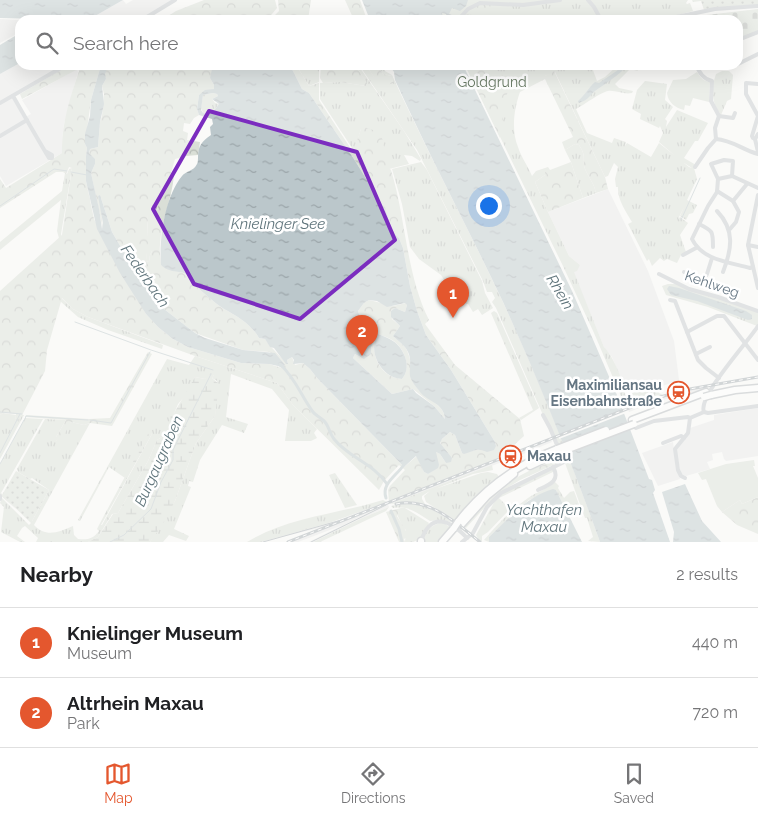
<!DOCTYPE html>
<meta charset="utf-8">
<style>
body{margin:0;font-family:Raleway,sans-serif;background:#f6f6f6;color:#202124}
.you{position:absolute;left:488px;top:205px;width:18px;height:18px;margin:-12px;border:4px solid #fff;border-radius:50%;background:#1a73e8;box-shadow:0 0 0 8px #1a73e833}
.badge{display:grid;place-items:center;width:32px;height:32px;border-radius:50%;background:#e4572e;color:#fff;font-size:16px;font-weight:700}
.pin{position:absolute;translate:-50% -41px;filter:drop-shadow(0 1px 2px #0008)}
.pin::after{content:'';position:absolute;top:26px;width:18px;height:15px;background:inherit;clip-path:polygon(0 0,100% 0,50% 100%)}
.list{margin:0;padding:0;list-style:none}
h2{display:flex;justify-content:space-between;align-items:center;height:65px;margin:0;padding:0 20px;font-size:21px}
h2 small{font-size:16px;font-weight:400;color:#757577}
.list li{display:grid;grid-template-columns:32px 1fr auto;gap:15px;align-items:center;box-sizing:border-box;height:70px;padding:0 20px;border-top:1px solid #e0e0e0}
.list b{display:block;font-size:19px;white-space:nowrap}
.list p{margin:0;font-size:16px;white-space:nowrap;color:#757577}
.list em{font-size:16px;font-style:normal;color:#757577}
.icon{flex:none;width:28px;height:28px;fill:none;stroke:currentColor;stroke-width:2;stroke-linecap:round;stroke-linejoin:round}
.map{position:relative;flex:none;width:758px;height:542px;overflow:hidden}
.search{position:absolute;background:#fff;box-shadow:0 5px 20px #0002;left:15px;right:15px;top:15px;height:55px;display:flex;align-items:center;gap:12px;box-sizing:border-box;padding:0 18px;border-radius:15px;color:#757577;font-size:19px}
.sheet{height:205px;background:#fff}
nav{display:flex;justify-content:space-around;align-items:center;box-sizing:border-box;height:70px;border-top:1px solid #e0e0e0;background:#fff;font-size:14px;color:#757577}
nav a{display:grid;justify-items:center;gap:2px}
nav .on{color:#e4572e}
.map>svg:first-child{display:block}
</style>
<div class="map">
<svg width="758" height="542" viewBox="0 0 758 542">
<defs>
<pattern id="grass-tufts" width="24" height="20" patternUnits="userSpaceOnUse" patternTransform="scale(1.25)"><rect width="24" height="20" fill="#dadfd7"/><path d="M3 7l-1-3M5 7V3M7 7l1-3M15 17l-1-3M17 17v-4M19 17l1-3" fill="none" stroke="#b4b9b4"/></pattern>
<pattern id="forest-crowns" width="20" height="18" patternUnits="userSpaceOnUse" patternTransform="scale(1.25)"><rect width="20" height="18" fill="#dadfd7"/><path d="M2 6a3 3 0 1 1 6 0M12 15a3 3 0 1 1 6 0" fill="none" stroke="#b4b9b4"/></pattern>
<pattern id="wetland-marsh" width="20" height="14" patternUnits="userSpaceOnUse" patternTransform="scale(1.25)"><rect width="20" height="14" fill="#dadfd7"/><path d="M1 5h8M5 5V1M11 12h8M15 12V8" fill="none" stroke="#b4b9b4"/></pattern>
<pattern id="cemetery-stones" width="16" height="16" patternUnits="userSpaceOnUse" patternTransform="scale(1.25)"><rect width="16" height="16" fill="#dadfd7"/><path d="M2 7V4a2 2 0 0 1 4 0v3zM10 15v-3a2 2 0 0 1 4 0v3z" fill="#b4b9b4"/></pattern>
<pattern id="garden-dots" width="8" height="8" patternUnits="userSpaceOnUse" patternTransform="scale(1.25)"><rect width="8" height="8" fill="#dadfd7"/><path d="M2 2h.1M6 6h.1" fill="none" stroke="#b4b9b4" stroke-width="1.8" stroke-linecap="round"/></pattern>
<pattern id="water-ripples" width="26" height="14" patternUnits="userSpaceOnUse" patternTransform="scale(1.25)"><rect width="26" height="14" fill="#bbc7cb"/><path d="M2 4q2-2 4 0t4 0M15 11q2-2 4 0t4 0" fill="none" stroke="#9ca6aa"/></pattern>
</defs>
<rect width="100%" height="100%" fill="#fafaf8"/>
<g fill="#e8e9e9">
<path d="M 123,0 L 126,4 L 133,0 L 173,0 L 140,20 L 88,20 Z"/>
<path d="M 0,19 L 20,20 L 20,32 L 0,43 Z"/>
<path d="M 20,63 L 20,65 L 64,65 L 11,96 L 24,118 L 31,114 L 22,100 L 77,69 L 78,72 L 64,124 L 62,140 L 62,153 L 6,186 L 0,176 L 0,74 Z"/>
<path d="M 608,189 L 648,271 L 674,341 L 679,380 L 657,388 L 648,385 L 627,389 L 625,388 L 612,357 L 604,347 L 573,271 L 580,265 L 569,256 L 548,212 Z"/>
<path d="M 707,385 L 708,388 L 655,402 L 629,412 L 627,408 L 674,392 Z"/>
<path d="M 758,408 L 758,456 L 726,461 L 724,459 L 722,452 L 712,454 L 713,460 L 707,462 L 710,469 L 686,476 L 681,474 L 676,450 L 689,434 L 690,428 L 714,420 L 714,415 Z"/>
<path d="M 550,438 L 552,442 L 523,454 L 390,504 L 389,502 Z"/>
<path d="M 673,442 L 676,466 L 680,479 L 658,486 L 642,453 Z"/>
<path d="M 387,502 L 389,507 L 362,518 L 313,542 L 309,542 L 343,525 L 298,542 L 286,542 L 323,527 L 261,542 L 346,518 Z"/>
</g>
<g fill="url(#grass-tufts)">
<path d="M 441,0 L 688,0 L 686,3 L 687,4 L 690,3 L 693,11 L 659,20 L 444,20 L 441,13 Z"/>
<path d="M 298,65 L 319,65 L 319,82 L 309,86 L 298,68 Z"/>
<path d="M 355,65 L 358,65 L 404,131 L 421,159 L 420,161 L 412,156 L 404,155 L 409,164 L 389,169 L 361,129 L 354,151 L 320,99 L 320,83 L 340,82 L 366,86 L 366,82 Z"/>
<path d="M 359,65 L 366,65 L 374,77 L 392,76 L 383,74 L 378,65 L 381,65 L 385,71 L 392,75 C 427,151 466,224 502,300 C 539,379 571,460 600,542 L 588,541 L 593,537 L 587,518 L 585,518 L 557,441 L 543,415 L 496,308 L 492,302 L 495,298 L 492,292 L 487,292 L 483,281 L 417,150 Z"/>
<path d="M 465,65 L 591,65 L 597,81 L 605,77 L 618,65 L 635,65 L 638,71 L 630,69 L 615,84 L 619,88 L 633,91 L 632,93 C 624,95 616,90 608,91 C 601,92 584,105 576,109 L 587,133 L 612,143 L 614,138 L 626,142 L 625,146 L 627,143 L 651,157 L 659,143 L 689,167 L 692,168 L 681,161 L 659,142 L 663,133 L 660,126 L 659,128 L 640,119 L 641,114 L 632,109 L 637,90 L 645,81 L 667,84 L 665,100 L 673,107 L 665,119 L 667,121 L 666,127 L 677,110 L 708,123 L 698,141 L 695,141 L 684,158 L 696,165 L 694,168 L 697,179 L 687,200 L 697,205 L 693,213 L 689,214 L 686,220 L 680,216 L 684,207 L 678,219 L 680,217 L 688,223 L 680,235 L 686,252 L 681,255 L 677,263 L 667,259 L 664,261 L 660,258 L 652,266 L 649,259 L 647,261 L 628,224 L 632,222 C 626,212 617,199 618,187 L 616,187 L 615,179 L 618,167 L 614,163 L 608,176 L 605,177 L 555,72 L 545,76 L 545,79 L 520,92 C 514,109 511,130 518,147 C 521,157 528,166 532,176 L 536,171 L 545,168 L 545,175 L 535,182 L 548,212 L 569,256 L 580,265 L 577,271 L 574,272 L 604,347 C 613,356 624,381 625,395 L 649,388 L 663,395 L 626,408 L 594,333 L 563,266 Z"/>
<path d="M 722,71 L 729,71 L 733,75 L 731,99 L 727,101 L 721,115 C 711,103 711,88 716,74 Z"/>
<path d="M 213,93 L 217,94 L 218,96 L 212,99 L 215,103 L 219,104 L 213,112 L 208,114 L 203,113 L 201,108 L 203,95 Z"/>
<path d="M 575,144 L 579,145 C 587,157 582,159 585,169 C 589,178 594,183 596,193 L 583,198 L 571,162 L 565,150 Z"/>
<path d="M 421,162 L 427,170 L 482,281 L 485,293 L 493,308 L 482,315 L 478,309 L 473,312 L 468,304 L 466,304 L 463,301 L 461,302 L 454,290 L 451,291 L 441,275 L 419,259 L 410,247 L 402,204 L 392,169 Z"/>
<path d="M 72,168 L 61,234 L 69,261 L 56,293 L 73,309 L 88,317 L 163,345 L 162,349 L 108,330 L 78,317 L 51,293 L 65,260 L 57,231 L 61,200 L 0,250 L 0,242 L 62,191 L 65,173 L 67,174 L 69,169 Z"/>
<path d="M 152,203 L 158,203 L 156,219 L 152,219 L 152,251 L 150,255 L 149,262 L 146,261 L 148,214 Z"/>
<path d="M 668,284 L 676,284 L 758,312 L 758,325 L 757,326 L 708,307 L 666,295 L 662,286 Z"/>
<path d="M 494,311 L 497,313 L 539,408 L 521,420 L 519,418 L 533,410 L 491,313 Z"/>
<path d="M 195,356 L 277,383 L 293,405 L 317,429 L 314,433 L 317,438 L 311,441 L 285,441 L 289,410 L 272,389 L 231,374 L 226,417 L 248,424 L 244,433 L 222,425 L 200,460 L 193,482 L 189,481 L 188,486 L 191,487 L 174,529 L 189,536 L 186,541 L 169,535 L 163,542 L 150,542 L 175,501 L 196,443 L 215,416 L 217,381 L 212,378 L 214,375 L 205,379 L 195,377 L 186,395 L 178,404 L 165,435 L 157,440 L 148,461 L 118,513 L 112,514 L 98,537 L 88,542 L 36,542 L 38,538 L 25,526 L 22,528 L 17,536 L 25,542 L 20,542 L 1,532 L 4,507 L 0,503 L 2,498 L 29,525 L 31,523 L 49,490 L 32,478 L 30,479 L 18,472 L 17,469 L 45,419 L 66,420 L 56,437 L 56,441 L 71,422 L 84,425 L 90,423 L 34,525 C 46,538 59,532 73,526 L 74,535 L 78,539 C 88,540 93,539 99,531 L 97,529 L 99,525 L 102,525 L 152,434 L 149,433 L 125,478 L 109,467 L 80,521 L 78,520 L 167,359 L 189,365 Z"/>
<path d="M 3,413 L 16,415 L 15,420 L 19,421 L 22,415 L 24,415 L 0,459 L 0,415 Z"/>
<path d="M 25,418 L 43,419 L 1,493 L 16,509 L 0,495 L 0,464 Z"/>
<path d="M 492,465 L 493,470 L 473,474 L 435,489 L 481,473 L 488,472 L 497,474 L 499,477 L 475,498 L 455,521 L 426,502 L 424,496 L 430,491 L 422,496 L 422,499 L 425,504 L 411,502 L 390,504 Z"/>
<path d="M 335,473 L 357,505 L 345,508 L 329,475 Z"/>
<path d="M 555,482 L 559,486 L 558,488 L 564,498 L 570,492 L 574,491 L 581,510 L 568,514 L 556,490 L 529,500 L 489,537 L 489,542 L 484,540 C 497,525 512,509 528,498 C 536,492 548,489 555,482 Z"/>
<path d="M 383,500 L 387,502 L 329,523 L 261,542 L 247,542 C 288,517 338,514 383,500 Z"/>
<path d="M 407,503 L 427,506 L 454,523 L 443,520 L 430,521 C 415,512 410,506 393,508 L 391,506 Z"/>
<path d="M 389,507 L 386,511 L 320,542 L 313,542 L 362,518 Z"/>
<path d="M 405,508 L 429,523 L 420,539 L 413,542 L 405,542 L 406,530 L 403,528 L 397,514 L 399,512 L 405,511 Z"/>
<path d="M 443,522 L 448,526 L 451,526 L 444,533 L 438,542 L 422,542 C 426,530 431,525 443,522 Z"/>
</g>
<g fill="url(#forest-crowns)" fill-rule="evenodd">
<path d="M 204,0 L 275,0 L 277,8 L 267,20 L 162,20 L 176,11 Z"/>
<path d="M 278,0 L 311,0 L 308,20 L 270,20 L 279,11 Z"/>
<path d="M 345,0 L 360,0 L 367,20 L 354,20 Z"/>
<path d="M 470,0 L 560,0 L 544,4 L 489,5 L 493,13 L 482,10 L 483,18 L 469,14 L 468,15 L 469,17 L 468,20 L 466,20 L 462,16 L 474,6 L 481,5 L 476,2 L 468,8 L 468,5 L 472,2 Z"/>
<path d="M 69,65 L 101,65 L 91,100 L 85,144 L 87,148 L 86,156 L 86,181 L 94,219 L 146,314 L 158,327 L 173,339 L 188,347 L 241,363 L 269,364 L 282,368 L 285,365 L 270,352 L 243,350 L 195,333 L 164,309 L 136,273 L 112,232 L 100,195 L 103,230 L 91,173 L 95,164 L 89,153 L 90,149 L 98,147 L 100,122 L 102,116 L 104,94 L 102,86 L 106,79 L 104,74 L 108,65 L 218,65 L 210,78 L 214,85 L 214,89 L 199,95 L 197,109 L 199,115 L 194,118 L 190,124 L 184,123 L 183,131 L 188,133 L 187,140 L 200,142 L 198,155 L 186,156 L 175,159 L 171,173 L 174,175 C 172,199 161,221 160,245 C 159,252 161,258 161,265 C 174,270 188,271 193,284 C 203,292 213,302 224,309 C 237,316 252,325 259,338 L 265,339 C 270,347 280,356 288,364 L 287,360 L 292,357 L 295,365 L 303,363 L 310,369 L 317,378 L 404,467 L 417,456 L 424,472 L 428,474 C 446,462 435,469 436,452 L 440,454 L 446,463 L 440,441 L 450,432 L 455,435 L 462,453 L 496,446 L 495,442 L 451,370 L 426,335 L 417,311 L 410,286 L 403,248 L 399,238 L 393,232 L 386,211 L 354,159 L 309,93 L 302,89 L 290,65 L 298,65 L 298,68 L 309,86 L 319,83 L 319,100 L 353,152 L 361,129 L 364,127 L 376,131 L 382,138 L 389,168 L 391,170 C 406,219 406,274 429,320 L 425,324 L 455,365 L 520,419 L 524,436 L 505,453 L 505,456 L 389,502 L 388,490 L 390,486 L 405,470 L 399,465 L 384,481 L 379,490 L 293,405 L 277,383 L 195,356 L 88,317 L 73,309 L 62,298 L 47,350 L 45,371 L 19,421 L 15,420 L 16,414 L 3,413 L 0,415 L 0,291 L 62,235 L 72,168 L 69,167 L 66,174 L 63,172 L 56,172 L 0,208 L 0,179 L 6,188 L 62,153 C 61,125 70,98 79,71 L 78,69 L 22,99 L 20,94 ZM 152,203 L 158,204 L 156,219 L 152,219 L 152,251 L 150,255 L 149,262 L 146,261 C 146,253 149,247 149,238 L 147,236 L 148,215 L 152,213 Z"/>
<path d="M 321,65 L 355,65 L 367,83 L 366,86 L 340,82 L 323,83 L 320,78 Z"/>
<path d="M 366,65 L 378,65 L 383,74 L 392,76 L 394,83 L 386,85 L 375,79 Z"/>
<path d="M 465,65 C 475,65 486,65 494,71 L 498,71 L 511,83 L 502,108 L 503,127 L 500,138 Z"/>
<path d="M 554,71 L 605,177 L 608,189 L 596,193 C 594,183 589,178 585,169 C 582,159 587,157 579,145 L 575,144 L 565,150 L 562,142 L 573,137 L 545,79 L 545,76 Z"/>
<path d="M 571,162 L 583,198 L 548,212 L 535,182 L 545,175 L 545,168 L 548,167 L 550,170 Z"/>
<path d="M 369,300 L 393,306 L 406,303 L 407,305 L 405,312 L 395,308 L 391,311 L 392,319 L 400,326 L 393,336 C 398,341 406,345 408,353 C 414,368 406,373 418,389 C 426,400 444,403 445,419 L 434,406 L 413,389 L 392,394 L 353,358 L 355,354 L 360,357 L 370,352 L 373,342 L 369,329 L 363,327 L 358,311 L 364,303 ZM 378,334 C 385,337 391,338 396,343 C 406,352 411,369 402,379 C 380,378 368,352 378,334 Z"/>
<path d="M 148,352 L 152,354 L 112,426 L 90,423 L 84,425 L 71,422 L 64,435 L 56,441 L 56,437 L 66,420 L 25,417 L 26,415 L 89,419 L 110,418 Z"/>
<path d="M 560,455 L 562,461 L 520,480 L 507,488 L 488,504 L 466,528 L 464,527 C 489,499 507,478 543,465 C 549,463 554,458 560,455 Z"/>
<path d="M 551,469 L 555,471 L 499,498 L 510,509 L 488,532 L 482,536 L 482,541 L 480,542 L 476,535 L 496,499 L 502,493 Z"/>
<path d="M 758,497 L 758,534 L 737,525 L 722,512 L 740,500 L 742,504 Z"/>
<path d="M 401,508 L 405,508 L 405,512 L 399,512 L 397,516 L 409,536 L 404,539 L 405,542 L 399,542 L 386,512 Z"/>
</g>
<g fill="url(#wetland-marsh)">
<path d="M 211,373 L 214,375 L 212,378 L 219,384 L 215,416 L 196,443 L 175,501 L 163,524 L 150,542 L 88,542 L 98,537 L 113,514 L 118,513 L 148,461 L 157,440 L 165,435 L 167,425 L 195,377 L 205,379 Z"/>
<path d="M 149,432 L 152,434 L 101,525 L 99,525 Z"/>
</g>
<path fill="url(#cemetery-stones)" d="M 758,9 L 758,31 L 738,39 L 738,20 L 700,20 L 698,16 Z"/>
<g fill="url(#garden-dots)">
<path d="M 692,0 L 758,0 L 758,5 L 704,10 L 701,1 L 693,2 Z"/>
<path d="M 16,471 L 49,490 L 31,523 L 2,495 Z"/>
</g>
<g fill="#dadfd7">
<path d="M 697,72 C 701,78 703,81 710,82 L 709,102 L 693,98 L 690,106 L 685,105 L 684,110 C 675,108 668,102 667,93 L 673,80 L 686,79 Z"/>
<path d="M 754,460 L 755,466 L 753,466 L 758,478 L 758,497 L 742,504 L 740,500 L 722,512 L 717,506 L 706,479 L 702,480 L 698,473 L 726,464 Z"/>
</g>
<g fill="url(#water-ripples)" fill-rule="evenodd">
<path d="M 0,0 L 123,0 L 88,20 L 0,18 Z"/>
<path d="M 362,0 L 468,0 L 466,6 L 460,11 L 452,8 L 449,14 L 452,15 L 452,16 L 447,18 L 446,14 L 442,13 L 444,20 L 370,20 Z"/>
<path d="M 20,33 L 20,63 L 0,74 L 0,45 Z"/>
<path d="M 108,65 L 105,74 L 106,79 L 102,86 L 104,104 L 100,122 L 98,147 L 90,149 L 89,153 L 95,159 L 95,164 L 91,173 L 99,209 L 102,229 L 103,223 L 98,196 L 100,195 L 112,232 L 136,273 L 164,309 L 195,333 L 205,338 L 243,350 L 275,353 L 285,365 L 282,368 L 278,366 L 269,364 L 241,363 L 188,347 L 173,339 L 158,327 L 146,314 L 120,273 L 97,229 L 86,181 L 86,156 L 87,148 L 85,144 L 85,134 L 90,116 L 91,100 L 101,65 Z"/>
<path d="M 218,65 L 290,65 L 302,89 L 309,93 L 354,159 L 386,211 L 393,232 L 399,238 L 403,248 L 410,286 L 417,311 L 426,335 L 451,370 L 495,442 L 496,446 L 494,450 L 487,452 C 476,447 475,451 464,454 L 462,453 L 455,435 L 450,432 L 442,439 L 440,443 L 452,458 L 451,462 L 446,463 L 440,454 L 436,452 L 439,465 L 438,468 L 428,474 L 424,472 L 416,456 L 404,467 L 317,378 L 310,369 L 303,363 L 293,364 L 294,360 L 292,357 L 287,360 L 288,364 L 286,364 L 274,348 L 270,347 L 265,339 L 259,338 C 252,325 237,316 224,309 C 213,302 203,292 193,284 C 186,265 173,277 161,265 C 159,237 165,197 182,176 C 186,171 194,171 197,164 C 198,163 198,158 198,157 C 198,146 202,141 211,135 L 210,127 L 213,124 L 212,119 L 199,115 L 197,109 L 199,95 L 205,90 L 214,89 L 214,85 L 210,78 L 212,69 ZM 213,93 L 217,94 L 218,96 L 212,99 L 219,104 L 213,112 L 208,114 L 203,113 L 201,110 L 203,95 ZM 369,300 L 377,301 L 387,307 L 405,303 L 407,305 L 405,312 L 395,308 L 391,311 L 391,317 L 400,326 L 393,336 C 398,341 405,345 408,352 C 412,360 409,368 410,376 C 411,381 417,388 420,392 C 428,402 444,403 445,419 L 434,406 L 416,393 L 413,389 L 392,394 L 353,358 L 355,354 L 364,359 L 371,354 L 371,348 L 375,336 L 371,331 L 363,327 L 358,311 L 364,303 Z"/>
<path d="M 389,65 L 463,65 L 572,291 L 617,395 L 649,479 L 652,480 L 655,490 L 653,493 L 670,542 L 600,542 C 571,461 539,381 503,302 C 468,228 429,155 395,80 L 394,72 Z"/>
<path d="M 627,66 C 618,76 606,83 595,91 C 588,97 588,100 579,103 L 578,101 C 585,95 589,87 595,82 L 599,83 L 618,70 Z"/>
<path d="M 669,286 L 679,288 L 746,311 L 752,315 L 752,319 L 748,320 L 697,301 L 671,295 L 667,289 Z"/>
<path d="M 378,334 C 383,336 389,338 393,341 C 405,349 412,368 402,379 C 381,378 367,351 378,334 Z"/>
<path d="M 685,484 L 702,521 L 721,542 L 673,542 L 674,532 L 662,492 Z"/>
<path d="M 553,489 L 556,490 L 582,542 L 489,542 L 489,537 C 509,518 526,497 553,489 Z"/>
</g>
<path fill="#fafaf8" d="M 625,409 L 626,413 L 559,439 L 558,435 Z"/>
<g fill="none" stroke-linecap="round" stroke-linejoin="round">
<g stroke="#bbc7cb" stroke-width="1">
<path d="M 71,172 L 87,175"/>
<path d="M 0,206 L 54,169 L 67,171"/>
<path d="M 681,220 L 700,178"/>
<path d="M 75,322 L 151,350 L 213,370"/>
<path d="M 0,412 L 22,414"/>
<path d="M 25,419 L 26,416 L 88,420"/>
<path d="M 90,420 L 111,423 L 150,352"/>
<path d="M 0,453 L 20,414"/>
<path d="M 0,464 L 24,420"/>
<path d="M 110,542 L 124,535 L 151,509 L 161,482 L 173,460 L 173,450 L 211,374"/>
</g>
<g stroke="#bbc7cb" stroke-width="3">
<path d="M 280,364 C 296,379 301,396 313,412 C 316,416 322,418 325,422 C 329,427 330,434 334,439 C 349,458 373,463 387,484"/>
<path d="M 386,498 C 381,484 396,476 403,466"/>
<path d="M 391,511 L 399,529 L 402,542"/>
</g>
<defs>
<g id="highway">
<path d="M 711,395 L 735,390 L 758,388"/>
<path d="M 632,420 L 706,392"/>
<path d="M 530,466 L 558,453"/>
<path d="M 458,522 C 484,488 516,465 557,449"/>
<path d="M 461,525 L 487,496 L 514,474"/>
<path d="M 421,542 L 421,541"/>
<path d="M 442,542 L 454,528"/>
</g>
</defs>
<use href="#highway" stroke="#b4b9bd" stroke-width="9"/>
<g stroke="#c3c8cc" stroke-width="4">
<path d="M 588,0 L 594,7 L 601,20"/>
<path d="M 142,20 L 175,0"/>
<path d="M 458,20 L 468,9 L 480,3 L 523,5 L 560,0"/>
<path d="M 662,20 L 715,9 L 758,6"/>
<path d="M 738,40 L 758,32"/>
<path d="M 738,64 L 758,54"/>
<path d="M 696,65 C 700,73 703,79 712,81 L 711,101 L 719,116"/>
<path d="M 733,65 L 736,65"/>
<path d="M 13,96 C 25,117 37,138 49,158 L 52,158 L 52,155 L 45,151"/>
<path d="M 0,103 L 66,65"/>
<path d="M 719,116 L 733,118 L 735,113"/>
<path d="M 758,134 L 755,139 L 758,152"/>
<path d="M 0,136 L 27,120"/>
<path d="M 716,139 C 732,140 743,150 758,154"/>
<path d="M 716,139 L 715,128 L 719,116"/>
<path d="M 755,139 L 753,138 L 752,136 L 758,116 L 746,94 L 746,83 L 758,84"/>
<path d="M 695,167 L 708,148 L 716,139"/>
<path d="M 718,179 L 717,192 L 708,206 L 692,239 C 702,260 729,262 750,268 L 753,267"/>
<path d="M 718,179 L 711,164 L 724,160 L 733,161 L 732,176"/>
<path d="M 718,179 L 732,176 L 758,188"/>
<path d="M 717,191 L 733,201 L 739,212 L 736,222 L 730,229"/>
<path d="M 758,195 L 748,245 L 758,288"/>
<path d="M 733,201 L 747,184"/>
<path d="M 717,211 C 735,230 732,249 723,272"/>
<path d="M 699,224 C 713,231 713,231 713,247"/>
<path d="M 748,245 L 758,247"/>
<path d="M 683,255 L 696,248"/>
<path d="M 684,272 L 703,281 L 707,274 L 712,258"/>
<path d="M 659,274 L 689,289 L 718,297 L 758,311"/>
<path d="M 670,300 L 675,301 L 698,360 L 706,368 L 719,378"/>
<path d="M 687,332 L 717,316 L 724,316 L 758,360"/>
<path d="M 696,354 L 710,347"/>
<path d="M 704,412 C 697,397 748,342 758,326"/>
<path d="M 636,428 L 654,421 L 688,417 L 690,418 L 704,412 L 708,413 L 758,406"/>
<path d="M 663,443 L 681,436 L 684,438"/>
<path d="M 685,478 L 681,476 L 678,470 L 675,449 L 688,433 L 690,418"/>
<path d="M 538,490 C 549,485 561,481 553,467"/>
<path d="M 0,496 L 0,499"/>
<path d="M 421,541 C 431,511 450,520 467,538"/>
<path d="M 462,542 L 473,533 L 487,507 L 501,493 L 564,462 L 550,428 L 543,415"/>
</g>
<use href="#highway" stroke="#fff" stroke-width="6"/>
<g stroke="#a2aab0" stroke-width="1">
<path d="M 263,542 L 349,518"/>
<path d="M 311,542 L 386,505"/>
</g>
<defs>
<g id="rail">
<path d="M 396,504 C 429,497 455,522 480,542"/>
<path d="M 288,542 L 647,401 L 684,390 L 758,377"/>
</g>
</defs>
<use href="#rail" stroke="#a2aab0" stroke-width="3"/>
<use href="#rail" stroke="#fff" stroke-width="1" stroke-dasharray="4" stroke-linecap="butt"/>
<defs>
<g id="highway-bridge">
<path d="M 704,397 L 711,395"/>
<path d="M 557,449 L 606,430"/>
<path d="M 558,453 L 634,424"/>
<path d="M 454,528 L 458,522"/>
</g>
</defs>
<use href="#highway-bridge" stroke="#b4b9bd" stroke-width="9" stroke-linecap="butt"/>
<use href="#highway-bridge" stroke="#fff" stroke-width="6"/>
</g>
<path d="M0 0H758V542H0ZM 209,111 L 357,152 L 395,240 L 300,319 L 194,284 L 153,209 Z" fill="#fafaf8" fill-opacity=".55" fill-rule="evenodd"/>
<path fill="none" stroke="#7b2cbf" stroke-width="4" stroke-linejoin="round" d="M 209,111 L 357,152 L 395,240 L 300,319 L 194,284 L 153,209 Z"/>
<defs>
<symbol id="station-ring" viewBox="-11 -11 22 22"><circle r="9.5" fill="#fff" stroke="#e4572e" stroke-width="1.5"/><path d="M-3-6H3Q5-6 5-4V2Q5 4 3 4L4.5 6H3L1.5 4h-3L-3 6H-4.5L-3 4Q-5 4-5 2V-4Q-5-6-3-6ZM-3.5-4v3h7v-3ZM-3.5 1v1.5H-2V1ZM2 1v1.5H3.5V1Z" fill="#e4572e"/></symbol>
</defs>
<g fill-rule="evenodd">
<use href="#station-ring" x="666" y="380" width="25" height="25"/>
<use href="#station-ring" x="498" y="444" width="25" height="25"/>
</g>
<g text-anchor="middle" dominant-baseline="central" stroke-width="5" stroke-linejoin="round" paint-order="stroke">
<g font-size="14" fill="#687a64" stroke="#fff">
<text x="492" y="82">Goldgrund</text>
</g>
<g font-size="14" fill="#657683" stroke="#fff">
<text transform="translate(712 284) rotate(19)">Kehlweg</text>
</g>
<g font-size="14" font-weight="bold" fill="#657683" stroke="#fff" text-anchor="end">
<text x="662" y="385">Maximiliansau<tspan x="662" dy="16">Eisenbahnstraße</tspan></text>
<text x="527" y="456" text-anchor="start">Maxau</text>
</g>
<g font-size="15" font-style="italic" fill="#60757c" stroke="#fff">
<text x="278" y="224">Knielinger See</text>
<text transform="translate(145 276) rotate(55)">Federbach</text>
<text transform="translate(560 292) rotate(59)">Rhein</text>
<text transform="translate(159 461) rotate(-66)">Burgaugraben</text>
<text x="544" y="510">Yachthafen<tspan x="544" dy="17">Maxau</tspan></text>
</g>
</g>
</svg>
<div class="you"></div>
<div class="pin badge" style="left:453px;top:318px">1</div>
<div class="pin badge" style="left:362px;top:356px">2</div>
<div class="search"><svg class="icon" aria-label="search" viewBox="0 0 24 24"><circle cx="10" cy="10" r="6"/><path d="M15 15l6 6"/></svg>Search here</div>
</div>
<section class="sheet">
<h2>Nearby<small>2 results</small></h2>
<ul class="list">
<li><span class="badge">1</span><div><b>Knielinger Museum</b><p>Museum</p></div><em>440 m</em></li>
<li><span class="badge">2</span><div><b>Altrhein Maxau</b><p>Park</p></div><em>720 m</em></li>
</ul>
</section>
<nav>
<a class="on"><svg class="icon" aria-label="map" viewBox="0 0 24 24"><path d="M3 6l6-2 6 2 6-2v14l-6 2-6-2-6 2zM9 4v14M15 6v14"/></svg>Map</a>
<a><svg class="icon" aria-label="directions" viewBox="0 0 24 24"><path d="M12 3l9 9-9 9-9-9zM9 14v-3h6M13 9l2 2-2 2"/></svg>Directions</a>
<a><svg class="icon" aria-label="saved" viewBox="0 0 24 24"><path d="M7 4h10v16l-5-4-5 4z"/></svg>Saved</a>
</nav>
